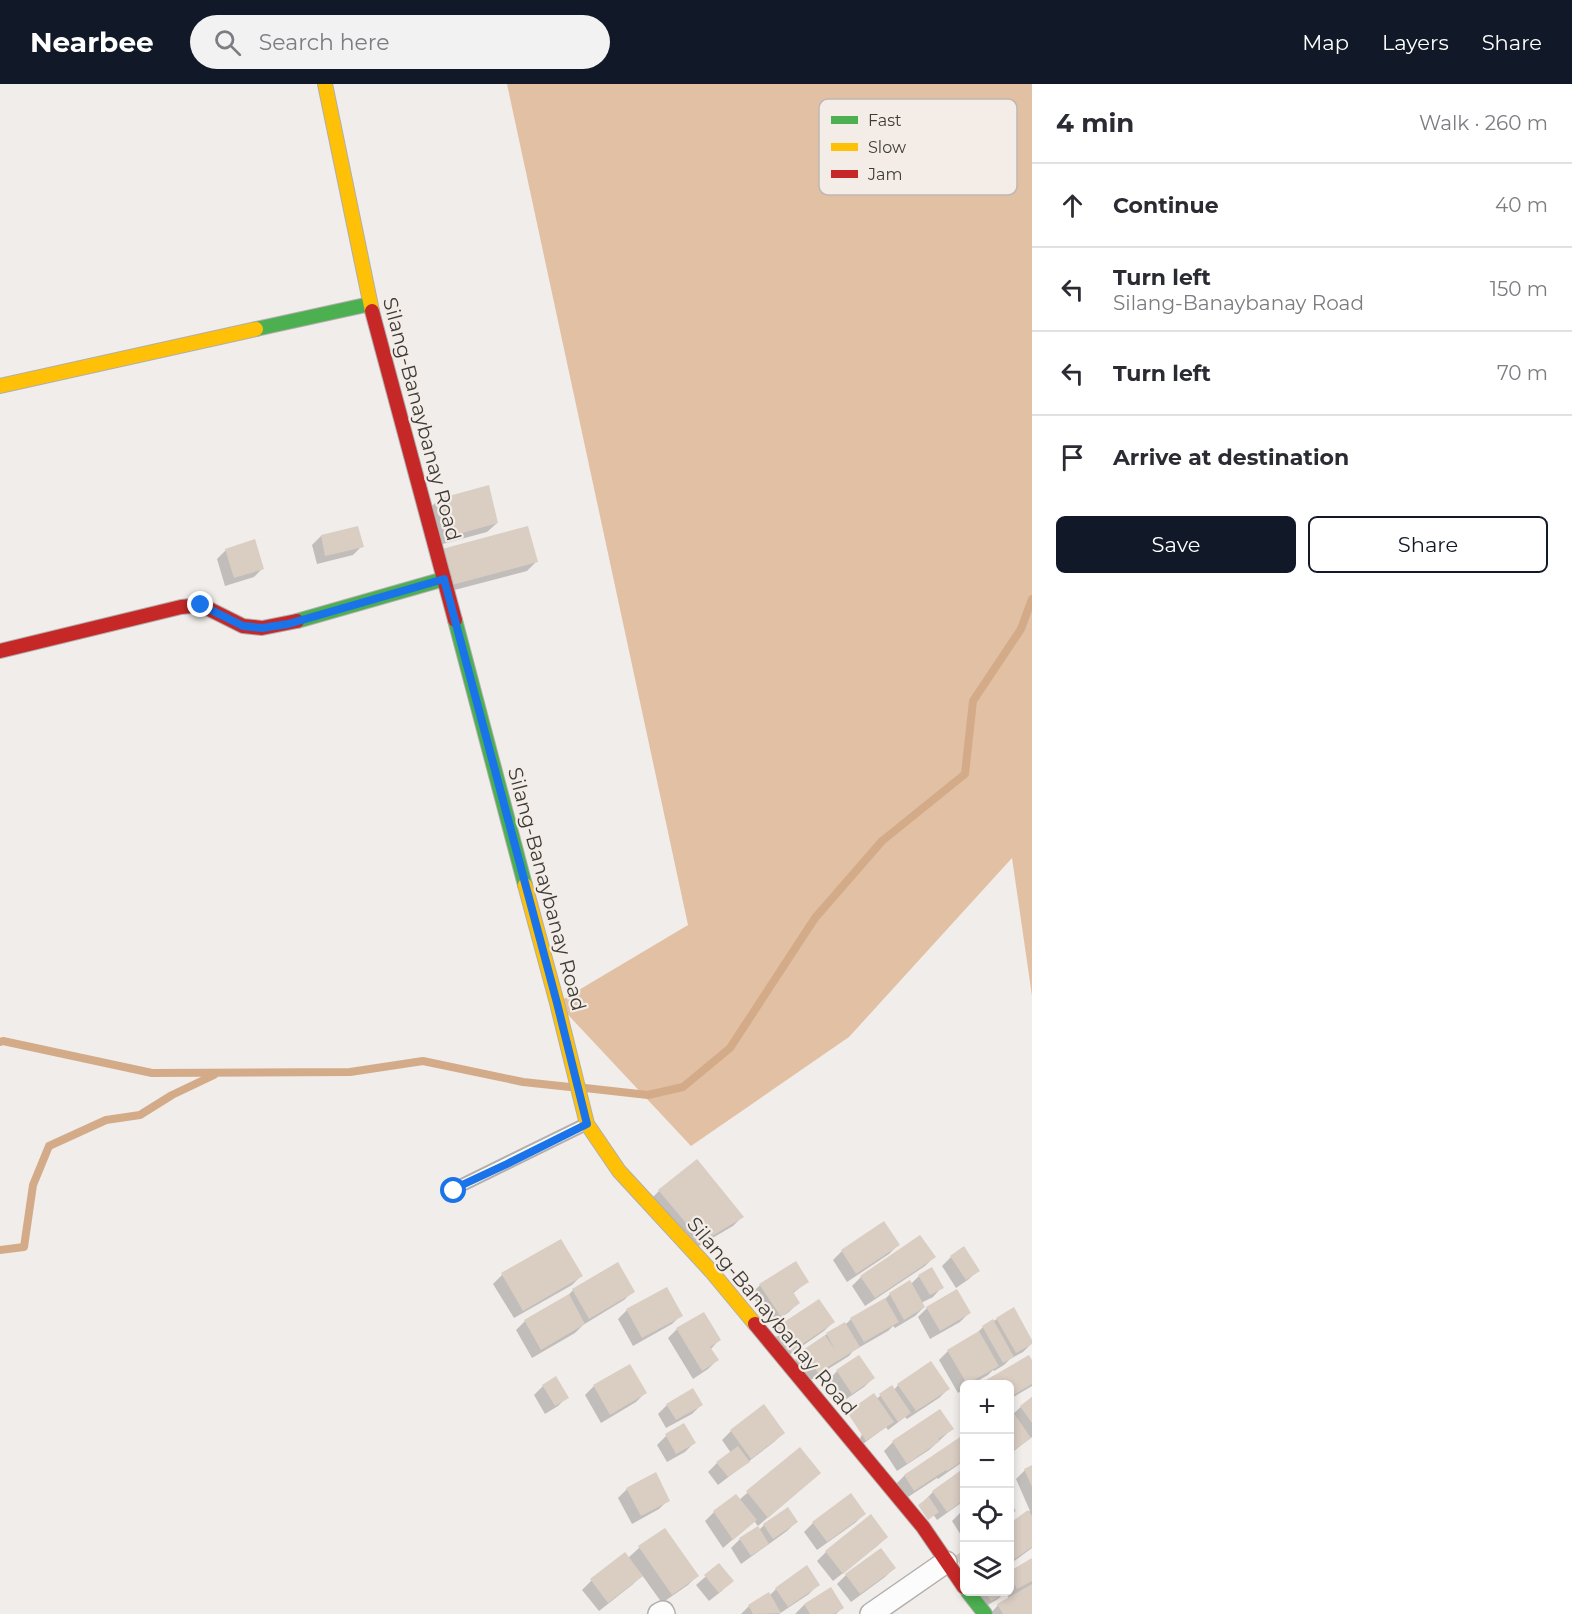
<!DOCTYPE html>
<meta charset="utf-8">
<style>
body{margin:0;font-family:Montserrat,sans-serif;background:#f2f2f3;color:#2b2b33}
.controls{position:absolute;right:18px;bottom:18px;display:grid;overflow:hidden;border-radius:9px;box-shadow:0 3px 9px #0003}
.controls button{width:54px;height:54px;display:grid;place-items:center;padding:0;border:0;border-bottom:2px solid #e1e1e2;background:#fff;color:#2b2b33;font:30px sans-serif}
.stop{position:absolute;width:18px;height:18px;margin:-14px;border:4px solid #1a73e8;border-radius:50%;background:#fff}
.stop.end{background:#1a73e8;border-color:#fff;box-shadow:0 2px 6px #0008}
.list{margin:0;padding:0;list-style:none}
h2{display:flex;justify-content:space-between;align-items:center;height:78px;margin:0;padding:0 24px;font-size:26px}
h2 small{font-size:20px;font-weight:400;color:#7c7c81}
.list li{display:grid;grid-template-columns:39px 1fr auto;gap:18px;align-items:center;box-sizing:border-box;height:84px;padding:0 24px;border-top:2px solid #e1e1e2}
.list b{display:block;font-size:22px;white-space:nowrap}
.list p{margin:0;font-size:20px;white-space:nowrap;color:#7c7c81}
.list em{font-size:20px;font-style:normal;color:#7c7c81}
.actions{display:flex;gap:12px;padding:18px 24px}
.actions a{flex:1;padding:14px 0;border:2px solid #111827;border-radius:9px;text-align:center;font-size:21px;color:#111827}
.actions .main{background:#111827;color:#fff}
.icon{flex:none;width:33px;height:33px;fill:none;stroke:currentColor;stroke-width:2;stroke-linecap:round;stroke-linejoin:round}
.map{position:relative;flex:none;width:1032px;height:1530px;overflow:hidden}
header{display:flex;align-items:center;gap:36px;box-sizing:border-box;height:84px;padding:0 30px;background:#111827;color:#fff}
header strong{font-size:28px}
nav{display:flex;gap:33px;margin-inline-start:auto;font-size:21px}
.search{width:420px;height:54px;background:#f2f2f3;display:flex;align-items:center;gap:15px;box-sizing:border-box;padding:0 21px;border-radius:33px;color:#7c7c81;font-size:22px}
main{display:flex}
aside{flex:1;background:#fff}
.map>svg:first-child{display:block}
</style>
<header>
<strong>Nearbee</strong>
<div class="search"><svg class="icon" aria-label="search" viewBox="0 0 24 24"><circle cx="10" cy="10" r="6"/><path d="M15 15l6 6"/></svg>Search here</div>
<nav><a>Map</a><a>Layers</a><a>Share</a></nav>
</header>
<main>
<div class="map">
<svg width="1032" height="1530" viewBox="0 0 1032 1530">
<rect width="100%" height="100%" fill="#f1edea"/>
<path fill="#e2c0a4" d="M 507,0 L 1032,0 L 1032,912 L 1012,774 L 849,953 L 691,1062 L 557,919 L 688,841 Z"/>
<g fill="#0003">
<path d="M 438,416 L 497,439 L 487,448 L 439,461 L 429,425 Z"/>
<path d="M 321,452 L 362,462 L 353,471 L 317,480 L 312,461 Z"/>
<path d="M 226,466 L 263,484 L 254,493 L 225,502 L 217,475 Z"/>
<path d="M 434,475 L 536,478 L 527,487 L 443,509 Z"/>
<path d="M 659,1107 L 742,1133 L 733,1142 L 692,1166 L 650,1116 Z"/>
<path d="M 920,1153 L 934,1173 L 925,1182 L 865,1222 L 852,1202 L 861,1193 Z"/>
<path d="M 898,1161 L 889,1170 L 847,1198 L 833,1176 L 842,1167 Z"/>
<path d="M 951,1173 L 978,1186 L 969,1195 L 956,1204 L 942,1182 Z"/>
<path d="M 502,1191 L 581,1192 L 572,1201 L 514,1234 L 493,1200 Z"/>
<path d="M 919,1192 L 942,1203 L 933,1213 L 921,1219 L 924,1223 L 915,1232 L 895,1244 L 893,1242 L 888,1247 L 853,1267 L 849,1272 L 809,1297 L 795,1276 L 804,1267 L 827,1250 L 845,1241 L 851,1235 L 882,1218 L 890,1210 L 911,1200 Z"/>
<path d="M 807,1198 L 792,1210 L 798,1219 L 789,1228 L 771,1240 L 751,1210 L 760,1201 Z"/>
<path d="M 573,1206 L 633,1207 L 624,1216 L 583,1241 L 575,1249 L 532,1274 L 516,1246 L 525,1237 L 565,1215 Z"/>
<path d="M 957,1207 L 969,1229 L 960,1238 L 930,1255 L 918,1233 L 927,1224 Z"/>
<path d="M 627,1226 L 681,1231 L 672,1240 L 633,1262 L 618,1235 Z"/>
<path d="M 704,1230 L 719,1256 L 710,1266 L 717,1276 L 708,1285 L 693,1295 L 668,1254 L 677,1245 Z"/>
<path d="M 997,1235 L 1032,1259 L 1023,1268 L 1010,1275 L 1004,1281 L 994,1287 L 993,1286 L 988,1291 L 972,1300 L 964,1300 L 964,1305 L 958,1309 L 939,1276 L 948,1267 L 974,1252 L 983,1243 Z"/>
<path d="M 833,1238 L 824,1247 L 782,1276 L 767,1255 Z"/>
<path d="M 1029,1273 L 1032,1279 L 1032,1302 L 1010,1315 L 1010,1300 L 982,1300 Z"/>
<path d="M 837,1287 L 873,1294 L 864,1303 L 842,1318 L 828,1297 Z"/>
<path d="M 898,1301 L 948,1305 L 939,1314 L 907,1335 L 905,1333 L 888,1346 L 886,1343 L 856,1365 L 876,1315 L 880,1312 L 894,1306 Z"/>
<path d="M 543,1302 L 567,1313 L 558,1322 L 545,1330 L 534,1311 Z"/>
<path d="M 594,1302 L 645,1309 L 636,1318 L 601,1339 L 585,1311 Z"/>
<path d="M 964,1313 L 964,1324 L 960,1317 Z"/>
<path d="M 1032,1313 L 1032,1353 L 1010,1370 L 1010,1332 L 1013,1330 Z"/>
<path d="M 667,1321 L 701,1321 L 692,1330 L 666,1344 L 658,1330 Z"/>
<path d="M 763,1323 L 783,1349 L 774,1358 L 718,1401 L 708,1388 L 717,1379 L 731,1369 L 722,1356 L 731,1347 Z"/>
<path d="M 684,1341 L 694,1359 L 685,1368 L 667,1378 L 657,1361 L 666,1352 Z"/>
<path d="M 952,1345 L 929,1366 L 897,1387 L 884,1367 L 893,1358 Z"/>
<path d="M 962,1353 L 964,1356 L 964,1377 L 938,1395 L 937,1394 L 905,1415 L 895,1401 L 904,1392 Z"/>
<path d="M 799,1365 L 819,1389 L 758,1442 L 754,1437 L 723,1464 L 705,1437 L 714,1428 L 739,1416 Z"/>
<path d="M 1032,1383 L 1032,1464 L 1010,1480 L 1010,1440 L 1030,1427 L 1016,1395 L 1025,1386 Z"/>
<path d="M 964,1386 L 964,1417 L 937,1436 L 924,1417 L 933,1408 Z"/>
<path d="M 627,1405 L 668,1416 L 659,1425 L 632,1440 L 618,1414 Z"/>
<path d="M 964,1425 L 964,1456 L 952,1437 Z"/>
<path d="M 864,1430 L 855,1439 L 817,1466 L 804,1448 L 813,1439 Z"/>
<path d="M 796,1438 L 787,1447 L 741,1480 L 731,1464 L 740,1455 L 759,1446 L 764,1441 Z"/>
<path d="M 665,1446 L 697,1492 L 688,1501 L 662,1519 L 642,1491 L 632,1501 L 599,1527 L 582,1506 L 591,1497 L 628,1474 L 639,1464 Z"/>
<path d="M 886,1453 L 877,1462 L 833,1497 L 817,1477 L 826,1468 Z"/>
<path d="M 1032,1475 L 1032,1530 L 990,1530 L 998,1521 L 1009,1515 L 1005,1508 L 998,1515 L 981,1525 L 971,1508 L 1010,1508 L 1010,1489 Z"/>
<path d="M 719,1481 L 723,1506 L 709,1517 L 696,1501 Z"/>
<path d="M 894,1484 L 885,1493 L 851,1518 L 837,1500 L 846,1491 Z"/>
<path d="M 818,1500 L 809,1510 L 779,1530 L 741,1530 L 749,1522 L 768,1510 L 769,1512 L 776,1505 Z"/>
<path d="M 831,1505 L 842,1524 L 836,1530 L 795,1530 L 804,1521 Z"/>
</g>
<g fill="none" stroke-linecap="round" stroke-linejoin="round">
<g stroke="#d4ab89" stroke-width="8">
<path d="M 0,958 L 3,957 L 152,989 L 350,988 L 423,977 L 523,998 L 570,1003"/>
<path d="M 585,1004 L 648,1011 L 683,1003 L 730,964 L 815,834 L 882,757 L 965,690 L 973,617 L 1021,545 L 1032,515"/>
<path d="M 0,1166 L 24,1163 L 33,1101 L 49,1062 L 106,1036 L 140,1031 L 172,1011 L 214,991"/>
</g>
</g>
<g fill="#dacdc2">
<path d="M 489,401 L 498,439 L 448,453 L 438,415 Z"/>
<path d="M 358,442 L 364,463 L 325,472 L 321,451 Z"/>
<path d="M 528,442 L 538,478 L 452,501 L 442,465 Z"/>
<path d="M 255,455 L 264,485 L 234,494 L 225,465 Z"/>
<path d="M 697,1075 L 744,1133 L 702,1158 L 658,1106 Z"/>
<path d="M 884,1137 L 900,1161 L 856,1190 L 841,1166 Z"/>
<path d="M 920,1151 L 936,1173 L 875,1214 L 860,1192 Z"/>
<path d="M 561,1155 L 583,1192 L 523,1227 L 501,1189 Z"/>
<path d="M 964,1162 L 980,1187 L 966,1196 L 950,1172 Z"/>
<path d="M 796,1177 L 809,1198 L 793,1208 L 800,1219 L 781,1233 L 759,1200 Z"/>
<path d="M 618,1178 L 635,1208 L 589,1235 L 572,1205 Z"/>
<path d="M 932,1183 L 944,1204 L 930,1211 L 918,1191 Z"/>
<path d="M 910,1196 L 925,1223 L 904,1236 L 889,1209 Z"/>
<path d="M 667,1203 L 683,1232 L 642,1254 L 626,1225 Z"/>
<path d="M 957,1205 L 971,1229 L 940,1247 L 926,1223 Z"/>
<path d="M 569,1210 L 585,1240 L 541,1266 L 524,1236 Z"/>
<path d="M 885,1214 L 899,1238 L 864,1258 L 850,1234 Z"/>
<path d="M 819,1215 L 835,1238 L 791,1268 L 775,1244 Z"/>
<path d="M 1014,1223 L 1032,1256 L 1032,1260 L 1016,1269 L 996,1234 Z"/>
<path d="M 704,1228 L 721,1256 L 710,1263 L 719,1276 L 702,1287 L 676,1244 Z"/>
<path d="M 993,1235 L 1014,1273 L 1003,1279 L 982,1242 Z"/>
<path d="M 845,1238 L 860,1263 L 818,1289 L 803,1266 L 825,1251 L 835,1266 L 826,1249 Z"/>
<path d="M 979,1247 L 999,1282 L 967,1300 L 947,1266 Z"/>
<path d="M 859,1271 L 875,1294 L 852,1310 L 836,1286 Z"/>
<path d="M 1029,1271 L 1032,1276 L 1032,1300 L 1010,1313 L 1010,1300 L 979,1300 Z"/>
<path d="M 931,1277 L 950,1305 L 916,1327 L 897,1300 Z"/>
<path d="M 630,1280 L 647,1309 L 610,1331 L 593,1301 Z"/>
<path d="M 556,1292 L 569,1314 L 555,1322 L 542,1301 Z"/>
<path d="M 892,1301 L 911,1329 L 898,1338 L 879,1310 Z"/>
<path d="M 693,1304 L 703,1321 L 676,1336 L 666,1320 Z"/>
<path d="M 874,1309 L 894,1338 L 866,1357 L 847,1328 Z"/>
<path d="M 1032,1313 L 1032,1339 L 1020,1322 Z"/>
<path d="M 764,1320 L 785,1349 L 751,1375 L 730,1346 Z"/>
<path d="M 940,1325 L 954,1345 L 938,1355 L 940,1357 L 907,1380 L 892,1357 Z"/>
<path d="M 1013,1328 L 1031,1354 L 1010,1369 L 1010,1330 Z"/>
<path d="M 684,1339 L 696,1359 L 676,1370 L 665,1350 Z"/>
<path d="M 963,1351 L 964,1353 L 964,1376 L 947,1387 L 946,1386 L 914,1407 L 904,1391 Z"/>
<path d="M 738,1362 L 750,1378 L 728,1393 L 716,1378 Z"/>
<path d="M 800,1363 L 821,1389 L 768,1434 L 746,1407 Z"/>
<path d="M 1032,1381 L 1032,1403 L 1024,1385 Z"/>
<path d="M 964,1384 L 964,1416 L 947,1428 L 932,1407 Z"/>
<path d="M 656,1388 L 670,1417 L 641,1432 L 626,1404 Z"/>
<path d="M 851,1409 L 866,1430 L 827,1458 L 812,1438 Z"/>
<path d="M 736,1410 L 757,1436 L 733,1456 L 713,1427 Z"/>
<path d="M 929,1413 L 939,1428 L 928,1436 L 918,1421 Z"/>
<path d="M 1010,1416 L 1016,1427 L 1010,1431 Z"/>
<path d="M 788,1423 L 798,1438 L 773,1455 L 763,1440 Z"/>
<path d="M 1028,1426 L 1032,1432 L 1032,1463 L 1013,1476 L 1010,1471 L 1010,1439 Z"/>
<path d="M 871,1430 L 888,1453 L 843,1490 L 825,1467 Z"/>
<path d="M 758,1442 L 769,1460 L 751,1472 L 739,1454 Z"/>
<path d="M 665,1444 L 699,1492 L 672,1511 L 638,1462 Z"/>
<path d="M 881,1464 L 896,1484 L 860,1510 L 845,1490 Z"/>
<path d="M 964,1466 L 964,1487 L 955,1472 Z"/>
<path d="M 625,1468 L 643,1492 L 608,1519 L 590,1495 Z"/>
<path d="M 1032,1474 L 1032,1497 L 1017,1505 L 1010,1492 L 1010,1487 Z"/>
<path d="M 719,1479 L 734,1497 L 719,1509 L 704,1491 Z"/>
<path d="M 807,1481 L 820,1501 L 788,1523 L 775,1504 Z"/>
<path d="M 1032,1500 L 1032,1530 L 1003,1530 L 997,1520 Z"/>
<path d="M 831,1503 L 844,1524 L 834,1530 L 810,1530 L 804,1520 Z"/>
<path d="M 769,1508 L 781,1529 L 753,1530 L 748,1521 Z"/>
<path d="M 985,1508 L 1007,1508 L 991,1517 Z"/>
</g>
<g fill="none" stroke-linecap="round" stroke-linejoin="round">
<defs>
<path id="lane" d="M 454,1107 L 462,1101 L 586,1040"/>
<g id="street">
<path d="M 659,1530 L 663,1528 L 664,1530"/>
<path d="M 871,1530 L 946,1478"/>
</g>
<g id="fast">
<path d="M 256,245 L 370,220"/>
<path d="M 455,536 L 525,801"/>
<path d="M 297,537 L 444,495"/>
<path d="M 968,1508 L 985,1530"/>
</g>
<g id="slow">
<path d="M 325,0 L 372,227"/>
<path d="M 0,302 L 256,245"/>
<path d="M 525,801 L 557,919 L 587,1040 L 619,1087 L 711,1187 L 755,1240"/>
</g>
<g id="jam">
<path d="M 372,227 L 455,536"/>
<path d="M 0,567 L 181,523 L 201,521 L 243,542 L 262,544 L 297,537"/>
<path d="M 755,1240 L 923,1443 L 964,1503"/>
</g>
</defs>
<use href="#lane" stroke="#b1aeac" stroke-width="14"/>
<use href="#street" stroke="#b1aeac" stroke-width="24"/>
<use href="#fast" stroke="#b1aeac" stroke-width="16"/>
<use href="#slow" stroke="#b1aeac" stroke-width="16"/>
<use href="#jam" stroke="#b1aeac" stroke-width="16"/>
<use href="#lane" stroke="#fdfcfc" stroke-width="10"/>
<use href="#street" stroke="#fdfcfc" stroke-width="21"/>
<use href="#fast" stroke="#4caf50" stroke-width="14"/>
<use href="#slow" stroke="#ffc107" stroke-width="14"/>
<use href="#jam" stroke="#c62828" stroke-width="14"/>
</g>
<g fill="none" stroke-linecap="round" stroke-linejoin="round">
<path stroke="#1a73e8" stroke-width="8" d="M 201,521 L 243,542 L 262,544 L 288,540 L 444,495 L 557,919 L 587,1040 L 507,1080 L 462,1101 L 454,1107"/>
</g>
<g text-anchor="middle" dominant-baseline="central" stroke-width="4.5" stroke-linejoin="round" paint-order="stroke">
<g font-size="20" fill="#3e3c39" stroke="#f4ede7">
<text transform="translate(422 335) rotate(75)">Silang-Banaybanay Road</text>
<text transform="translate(547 805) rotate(75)">Silang-Banaybanay Road</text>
<text transform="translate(772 1232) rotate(50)">Silang-Banaybanay Road</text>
</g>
</g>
<rect x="819" y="15" width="198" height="96" rx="9" fill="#f4ede7" stroke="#bdb8b3" stroke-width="1.5"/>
<rect x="831" y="32" width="27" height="8" fill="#4caf50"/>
<rect x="831" y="59" width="27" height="8" fill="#ffc107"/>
<rect x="831" y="86" width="27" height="8" fill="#c62828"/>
<g font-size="16" fill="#3e3c39">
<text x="868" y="42">Fast</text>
<text x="868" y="69">Slow</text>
<text x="868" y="96">Jam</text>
</g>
</svg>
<div class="controls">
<button>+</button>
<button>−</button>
<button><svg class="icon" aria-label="locate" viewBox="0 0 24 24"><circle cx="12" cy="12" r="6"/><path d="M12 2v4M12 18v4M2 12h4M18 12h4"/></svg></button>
<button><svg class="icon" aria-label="layers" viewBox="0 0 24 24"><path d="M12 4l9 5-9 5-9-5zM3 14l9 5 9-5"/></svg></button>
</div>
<div class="stop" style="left:454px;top:1107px"></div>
<div class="stop end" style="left:201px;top:521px"></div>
</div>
<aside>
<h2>4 min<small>Walk · 260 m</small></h2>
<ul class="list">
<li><svg class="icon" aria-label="ahead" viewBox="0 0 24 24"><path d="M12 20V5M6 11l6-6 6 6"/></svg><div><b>Continue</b></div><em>40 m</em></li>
<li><svg class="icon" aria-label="left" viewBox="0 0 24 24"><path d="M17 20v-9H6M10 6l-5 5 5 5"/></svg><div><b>Turn left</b><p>Silang-Banaybanay Road</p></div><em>150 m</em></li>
<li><svg class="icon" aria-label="left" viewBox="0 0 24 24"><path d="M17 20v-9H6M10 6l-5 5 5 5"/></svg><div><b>Turn left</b></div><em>70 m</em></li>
<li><svg class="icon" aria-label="arrive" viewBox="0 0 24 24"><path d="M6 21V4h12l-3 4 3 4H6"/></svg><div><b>Arrive at destination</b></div></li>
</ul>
<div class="actions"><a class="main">Save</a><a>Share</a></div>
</aside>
</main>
